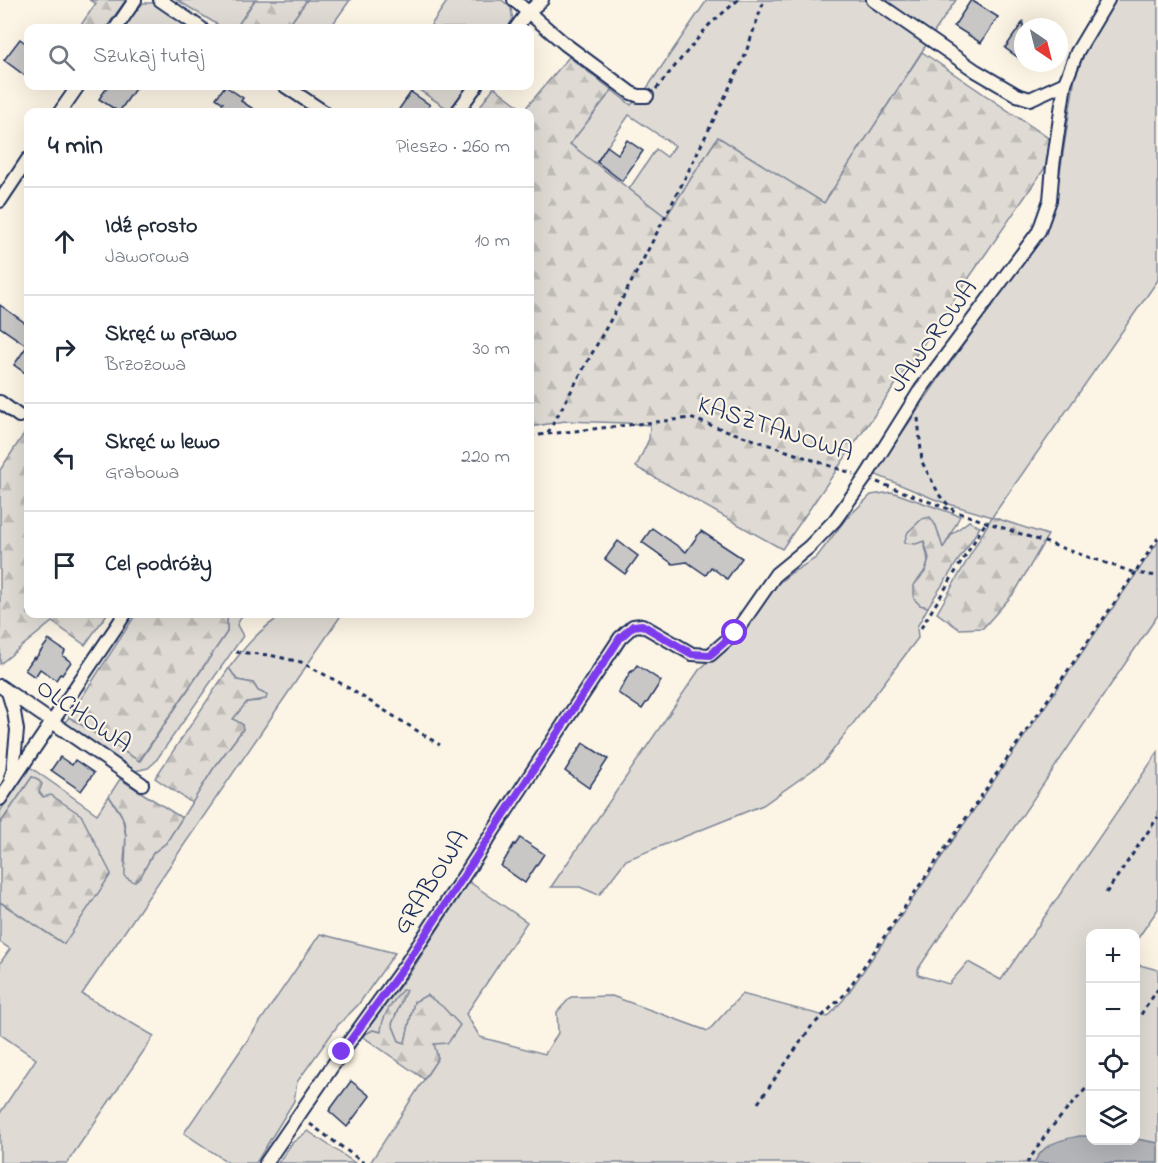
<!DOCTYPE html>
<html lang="pl">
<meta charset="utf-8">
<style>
body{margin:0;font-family:"Indie Flower",sans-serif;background:#f2f2f3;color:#1f2937}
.controls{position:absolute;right:18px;bottom:18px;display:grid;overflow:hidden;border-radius:12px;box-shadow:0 6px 24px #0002}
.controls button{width:54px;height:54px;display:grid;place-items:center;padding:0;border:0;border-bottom:2px solid #e0e1e3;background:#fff;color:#1f2937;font:30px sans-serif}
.compass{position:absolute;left:1014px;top:18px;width:54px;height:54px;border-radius:50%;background:#fff;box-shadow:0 6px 24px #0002;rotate:145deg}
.stop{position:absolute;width:18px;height:18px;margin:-14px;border:4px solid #7c3aed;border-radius:50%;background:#fff}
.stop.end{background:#7c3aed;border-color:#fff;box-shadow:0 2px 6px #0008}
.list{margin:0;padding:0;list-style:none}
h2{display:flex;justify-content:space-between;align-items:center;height:78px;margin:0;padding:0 24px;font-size:26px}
h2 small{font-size:20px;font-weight:400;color:#747a83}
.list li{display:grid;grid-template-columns:39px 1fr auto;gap:18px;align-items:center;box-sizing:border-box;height:108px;padding:0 24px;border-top:2px solid #e0e1e3}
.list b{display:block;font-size:22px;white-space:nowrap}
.list p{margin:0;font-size:20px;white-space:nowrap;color:#747a83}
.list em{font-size:20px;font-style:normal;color:#747a83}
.icon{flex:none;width:33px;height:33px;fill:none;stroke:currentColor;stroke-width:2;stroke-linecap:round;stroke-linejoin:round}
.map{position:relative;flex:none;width:1158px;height:1163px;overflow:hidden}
.search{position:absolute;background:#fff;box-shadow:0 6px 24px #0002;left:24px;top:24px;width:510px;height:66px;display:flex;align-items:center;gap:15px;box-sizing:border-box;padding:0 21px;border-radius:12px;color:#747a83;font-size:22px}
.panel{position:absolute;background:#fff;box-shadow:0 6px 24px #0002;left:24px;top:108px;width:510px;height:510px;border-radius:12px}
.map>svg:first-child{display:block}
</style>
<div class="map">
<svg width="1158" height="1163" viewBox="0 0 1158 1163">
<defs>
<pattern id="forest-firs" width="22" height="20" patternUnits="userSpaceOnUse" patternTransform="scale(1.5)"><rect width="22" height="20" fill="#dfdbd4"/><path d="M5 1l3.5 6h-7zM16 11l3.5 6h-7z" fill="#bfbcb8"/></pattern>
</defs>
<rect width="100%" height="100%" fill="#fcf5e5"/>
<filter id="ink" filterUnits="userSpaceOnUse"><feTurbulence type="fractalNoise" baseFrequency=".0167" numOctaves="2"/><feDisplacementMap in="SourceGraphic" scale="12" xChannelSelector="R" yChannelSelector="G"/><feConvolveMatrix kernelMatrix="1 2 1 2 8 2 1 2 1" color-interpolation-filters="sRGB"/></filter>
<g filter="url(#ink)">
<g fill="#dfdbd4" stroke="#7d8599" stroke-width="1.5">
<path d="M 177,0 L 255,0 L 236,28 L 223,28 Z"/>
<path d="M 307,0 L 350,0 L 330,28 L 287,28 Z"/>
<path d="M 448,0 L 502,0 L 511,8 L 513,22 L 509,28 L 429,28 Z"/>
<path d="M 707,0 L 956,0 L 935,31 L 824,204 L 718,137 L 666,217 L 629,189 L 656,149 L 667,157 L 675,146 L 629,115 L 595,164 L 570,144 L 612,90 L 631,105 L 645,91 Z"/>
<path d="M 1115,0 L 1158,0 L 1158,280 L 992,517 L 939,501 L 874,474 L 940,377 L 1040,239 L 1051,218 L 1060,172 L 1075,77 L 1088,44 Z"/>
<path d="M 143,3 L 154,3 L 192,28 L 122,28 Z"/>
<path d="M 413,86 L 469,86 L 450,112 L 442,112 L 445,107 Z"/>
<path d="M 892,492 L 960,516 L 943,549 L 936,526 L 923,540 C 931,564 930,566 914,585 L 920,605 L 928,607 L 917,627 L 918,638 L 824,762 L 763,805 L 626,860 L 599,895 L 580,887 L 551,887 L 699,670 L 717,654 L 725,651 L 744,629 L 775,586 L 791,573 L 816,558 L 845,520 L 871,495 Z"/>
<path d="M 1158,542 L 1158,615 L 918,969 L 918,975 L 949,984 L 968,962 L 1001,980 L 1158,752 L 1158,909 L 1136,941 L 1136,934 L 1090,934 L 1090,1140 L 1136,1140 L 1136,964 L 1158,970 L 1158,1163 L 370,1163 L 438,1058 L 414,1002 L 405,1043 L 399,1041 L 392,1024 L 405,991 L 381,1032 L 373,1030 L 362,1036 L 412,970 L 468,881 L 527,922 L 466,1014 L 480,1037 L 545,1054 L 558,1033 L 557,1012 L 571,997 L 612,996 L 708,1031 L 742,994 L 828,1017 L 844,999 Z"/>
<path d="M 227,614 L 243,614 L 237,625 L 243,636 L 155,762 L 148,768 L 135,771 L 61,728 L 69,717 L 140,761 L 227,632 Z"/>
<path d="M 284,614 L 342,614 L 82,994 L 154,1036 L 67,1163 L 0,1163 L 0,1113 L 36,1059 L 0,1034 L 0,963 L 10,949 L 0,942 L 0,902 L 64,944 L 44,797 L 39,792 L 32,777 L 0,824 L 0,812 L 27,765 L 97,814 L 109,796 L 122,816 L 126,836 L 124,862 L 141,876 L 153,853 L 166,843 L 213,769 L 243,729 L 233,719 L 246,702 L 259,701 L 267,695 L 258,691 L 253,683 L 237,680 L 229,668 C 246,645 260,629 284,614 Z"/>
<path d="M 320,934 L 395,953 L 358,1005 L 338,1025 L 297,1082 L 294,1101 L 256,1163 L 229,1163 L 184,1133 Z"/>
<path d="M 308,1131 L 355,1163 L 278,1163 L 292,1143 Z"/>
</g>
<g fill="url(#forest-firs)" stroke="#7d8599" stroke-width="1.5">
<path d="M 89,0 L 126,0 L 106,28 L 79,28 L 96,3 Z"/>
<path d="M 255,0 L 307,0 L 287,28 L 236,28 Z"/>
<path d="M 922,52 L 1060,146 L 782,549 L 636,467 L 649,439 L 650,425 L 626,423 L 565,421 L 530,427 L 530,112 L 476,112 L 494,87 L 524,110 L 569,57 L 612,90 L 570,144 L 666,217 L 718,137 L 824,203 Z"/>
<path d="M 28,428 L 28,614 L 107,614 L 85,645 L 52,622 L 0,664 L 0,470 Z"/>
<path d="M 930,517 L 936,526 L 943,548 L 952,534 L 969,521 L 980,527 L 928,607 L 920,605 L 914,599 L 914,585 L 926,571 L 929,558 L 924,541 L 916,544 L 904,543 L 908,532 L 922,519 Z"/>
<path d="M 992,517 L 1048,535 L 1015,592 L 983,628 L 959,629 L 937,613 Z"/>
<path d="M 136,614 L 227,614 L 227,632 L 139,761 L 69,717 Z"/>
<path d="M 229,668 L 237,680 L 253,683 L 258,691 L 267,695 L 266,699 L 247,702 L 233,719 L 242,724 L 243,729 L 213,769 L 192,803 L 155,778 Z"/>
<path d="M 32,777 L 36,778 L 42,784 L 39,792 L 43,797 L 51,795 L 81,815 L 111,874 L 64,944 L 0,902 L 0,824 Z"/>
<path d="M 120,779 L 182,818 L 166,843 L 153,853 L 141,876 L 134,882 L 125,877 C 124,859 129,832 122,816 C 119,809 113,802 109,796 Z"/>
<path d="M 402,990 L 406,990 L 392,1024 L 399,1041 L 405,1043 L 414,1002 L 427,995 L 443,1007 L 460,1025 L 448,1043 L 434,1044 L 438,1058 L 424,1079 L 362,1036 L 373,1030 L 381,1032 C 382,1015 392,1003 402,990 Z"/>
</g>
<path fill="#b2b4b8" stroke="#767f94" stroke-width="1.5" d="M 1079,1136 L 1090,1136 L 1090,1140 L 1136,1140 L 1136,1139 L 1158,1143 L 1158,1163 L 1034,1163 C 1043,1143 1060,1140 1079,1136 Z"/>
<g fill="#c8c7c6" stroke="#1b2f5e" stroke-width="1.5">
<path d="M 971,0 L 998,17 L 981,43 L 954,26 Z"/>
<path d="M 1023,22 L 1023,61 L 1005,48 Z"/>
<path d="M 20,39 L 28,45 L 28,78 L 4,60 Z"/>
<path d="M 108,86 L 137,86 L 119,112 L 99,99 Z"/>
<path d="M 225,86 L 243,98 L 241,101 L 258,112 L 217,112 L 223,103 L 216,98 Z"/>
<path d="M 411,92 L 430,105 L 425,112 L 397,112 Z"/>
<path d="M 627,140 L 643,151 L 622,181 L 597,162 L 607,146 L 618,154 Z"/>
<path d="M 0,305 L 28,325 L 28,375 L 14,365 L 27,346 L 0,327 Z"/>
<path d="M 652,528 L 686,552 L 701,531 L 742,558 L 727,579 L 711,567 L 706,575 L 687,562 L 673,564 L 642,542 Z"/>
<path d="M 618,541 L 638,556 L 625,574 L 605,559 Z"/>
<path d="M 49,640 L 65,651 L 63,656 L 71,662 L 62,675 L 60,674 L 56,680 L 40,669 L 35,677 L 25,670 L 34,657 L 35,659 Z"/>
<path d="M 637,665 L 661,681 L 647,703 L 646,703 L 642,709 L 618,693 L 631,671 L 632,672 Z"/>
<path d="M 583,743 L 608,759 L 589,788 L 565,771 Z"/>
<path d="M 60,757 L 72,765 L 75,760 L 94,773 L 81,791 L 51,770 Z"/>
<path d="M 520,838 L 544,854 L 525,883 L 501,866 L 514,844 L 515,845 Z"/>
<path d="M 351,1081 L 370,1096 L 347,1127 L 329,1111 Z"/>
</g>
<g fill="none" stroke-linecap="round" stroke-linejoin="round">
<defs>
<g id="minor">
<path d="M 160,0 L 201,28"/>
<path d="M 514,0 L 565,44 L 631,93 L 639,96 L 647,96"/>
<path d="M 873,0 L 976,71 L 1017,95 L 1030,99 L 1065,83"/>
<path d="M 116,28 L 135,0"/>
<path d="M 516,28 L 527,13 L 542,0"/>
<path d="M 285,86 L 324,112"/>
<path d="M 60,112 L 78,86"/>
<path d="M 457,112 L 476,86"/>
<path d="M 0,201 L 28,159"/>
<path d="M 0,402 L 19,416"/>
<path d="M 0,686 L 142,784"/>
<path d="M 8,692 L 14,712 L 17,730 L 13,772 L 11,777"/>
<path d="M 0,799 L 125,614"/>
<path d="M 266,1163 L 342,1052 L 406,964 L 620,638 L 633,626 L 642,625 L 692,654 L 710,655 L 735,633 L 776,574 L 809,547 L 835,520 L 865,478 L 921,389 L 1039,231 L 1050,200 L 1053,166 L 1065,83 L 1077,52 L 1108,0"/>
</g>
</defs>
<use href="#minor" stroke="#1b2f5e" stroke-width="16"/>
<g stroke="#1b2f5e" stroke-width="3" stroke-dasharray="4.5 4.5" stroke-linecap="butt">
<path d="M 656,89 L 709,25 L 738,0"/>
<path d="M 918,418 L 922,462 L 940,496 L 954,511 L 1135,573 L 1158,538"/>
<path d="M 548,433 L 632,281 L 681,186 L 744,58 L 764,0"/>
<path d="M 530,436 L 690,418 L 854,474"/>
<path d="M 877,482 L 954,511"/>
<path d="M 921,628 L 986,522"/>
<path d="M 236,652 L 269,655 L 301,662 L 342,684 L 440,745"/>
<path d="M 1106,893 L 1158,817"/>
<path d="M 1136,1022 L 1158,989"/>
<path d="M 758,1103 L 811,1027 L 844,995 L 1135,573 L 1158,576"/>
<path d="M 310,1124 L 364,1163"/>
<path d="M 1027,1163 L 1049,1130 L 1090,1084"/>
</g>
<use href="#minor" stroke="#fcf5e5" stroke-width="12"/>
</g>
</g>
<g fill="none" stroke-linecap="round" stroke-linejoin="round" filter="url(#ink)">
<path stroke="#7c3aed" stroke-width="8" d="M 342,1052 L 406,964 L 620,638 L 633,626 L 642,625 L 692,654 L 710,655 L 735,633"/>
</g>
<g text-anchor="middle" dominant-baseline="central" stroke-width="4.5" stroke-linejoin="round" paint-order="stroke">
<g font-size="26" fill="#1b2f5e" stroke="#fcf5e5">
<text transform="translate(934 337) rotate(-54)">JAWOROWA</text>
<text transform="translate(775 430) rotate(18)">KASZTANOWA</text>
<text transform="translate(83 717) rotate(35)">OLCHOWA</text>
<text transform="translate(432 883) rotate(-57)">GRABOWA</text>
</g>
</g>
</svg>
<div class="controls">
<button>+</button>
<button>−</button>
<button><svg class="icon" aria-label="locate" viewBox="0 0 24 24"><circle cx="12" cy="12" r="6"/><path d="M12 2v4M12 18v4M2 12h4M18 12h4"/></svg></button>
<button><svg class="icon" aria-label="layers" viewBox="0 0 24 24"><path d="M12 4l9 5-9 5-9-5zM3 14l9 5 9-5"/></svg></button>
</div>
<svg class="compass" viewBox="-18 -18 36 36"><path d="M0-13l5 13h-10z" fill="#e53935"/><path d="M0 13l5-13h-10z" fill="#747a83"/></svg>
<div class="stop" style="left:735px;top:633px"></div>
<div class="stop end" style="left:342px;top:1052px"></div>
<div class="search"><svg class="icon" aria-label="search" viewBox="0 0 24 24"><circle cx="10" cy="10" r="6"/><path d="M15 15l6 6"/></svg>Szukaj tutaj</div>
<section class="panel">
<h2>4 min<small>Pieszo · 260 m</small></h2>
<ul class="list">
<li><svg class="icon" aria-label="ahead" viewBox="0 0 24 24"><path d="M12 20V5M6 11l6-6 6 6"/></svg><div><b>Idź prosto</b><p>Jaworowa</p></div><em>10 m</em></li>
<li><svg class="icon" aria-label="right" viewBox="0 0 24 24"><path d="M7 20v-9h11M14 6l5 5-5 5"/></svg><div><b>Skręć w prawo</b><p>Brzozowa</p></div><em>30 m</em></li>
<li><svg class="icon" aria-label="left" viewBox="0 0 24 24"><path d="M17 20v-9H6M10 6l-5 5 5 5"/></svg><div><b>Skręć w lewo</b><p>Grabowa</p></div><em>220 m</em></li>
<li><svg class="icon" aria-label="arrive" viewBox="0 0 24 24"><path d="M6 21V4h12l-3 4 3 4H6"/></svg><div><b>Cel podróży</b></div></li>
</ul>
</section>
</div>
